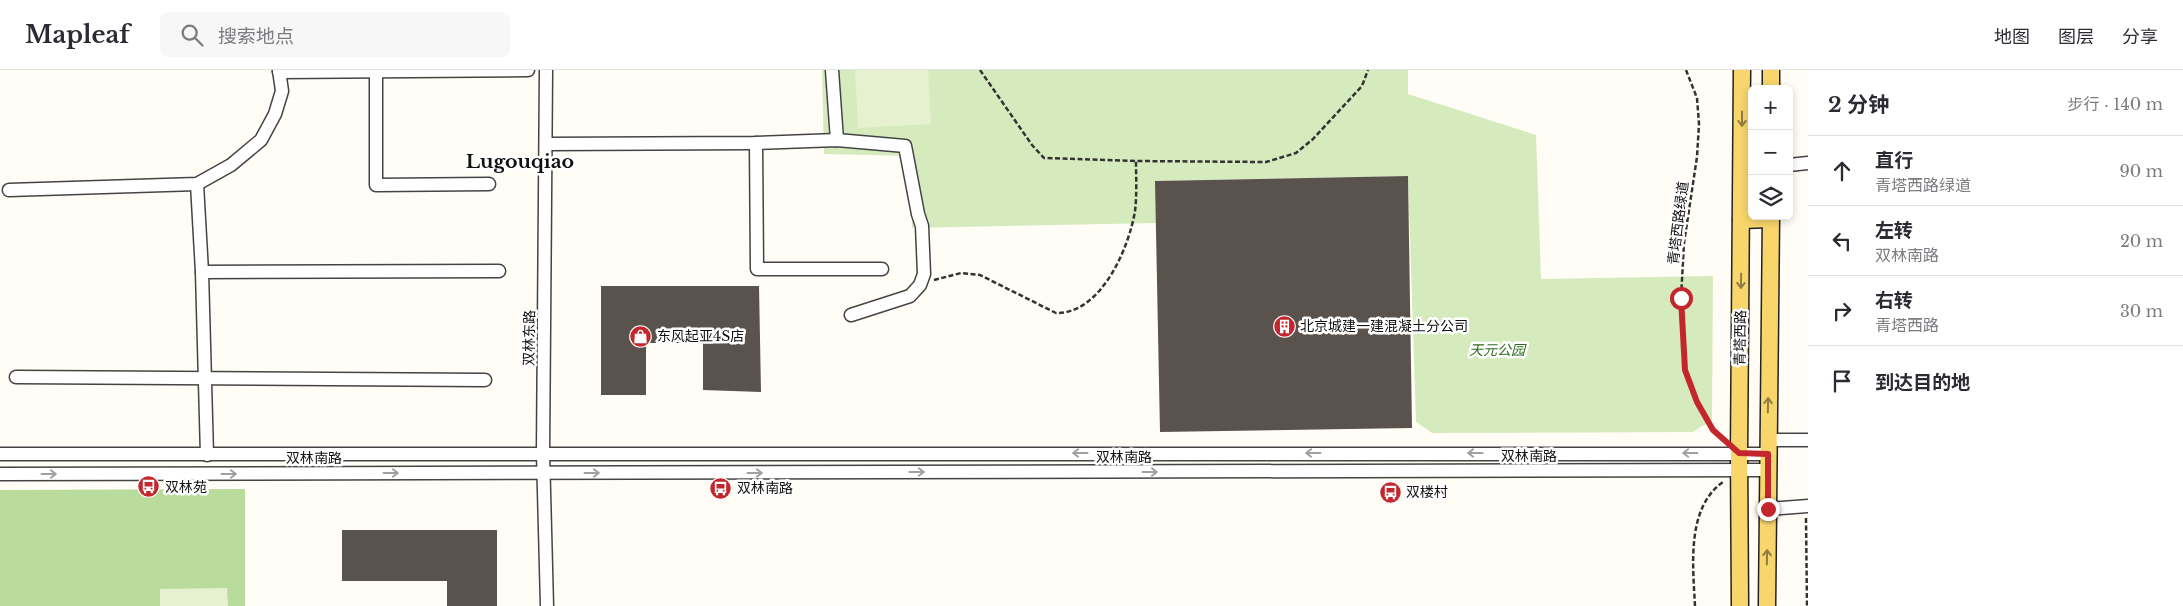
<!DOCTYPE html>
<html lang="zh">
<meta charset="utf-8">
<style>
body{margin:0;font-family:"Libre Baskerville","Noto Sans SC",serif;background:#f7f7f7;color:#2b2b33}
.controls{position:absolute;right:15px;top:15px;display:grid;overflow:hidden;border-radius:8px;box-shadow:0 2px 8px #0003}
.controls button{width:45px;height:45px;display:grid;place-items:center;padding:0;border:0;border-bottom:1px solid #e1e1e2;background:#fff;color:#2b2b33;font:25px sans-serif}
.stop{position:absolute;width:15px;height:15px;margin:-11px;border:4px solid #c4262e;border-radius:50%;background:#fff}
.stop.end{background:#c4262e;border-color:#fff;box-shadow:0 1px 5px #0008}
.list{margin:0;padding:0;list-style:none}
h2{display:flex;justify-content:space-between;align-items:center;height:65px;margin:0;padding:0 20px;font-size:21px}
h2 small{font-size:16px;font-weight:400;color:#7c7c81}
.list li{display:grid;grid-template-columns:32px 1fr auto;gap:15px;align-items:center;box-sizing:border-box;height:70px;padding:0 20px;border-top:1px solid #e1e1e2}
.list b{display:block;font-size:19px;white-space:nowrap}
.list p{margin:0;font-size:16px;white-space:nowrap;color:#7c7c81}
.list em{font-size:16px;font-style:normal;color:#7c7c81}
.icon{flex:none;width:28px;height:28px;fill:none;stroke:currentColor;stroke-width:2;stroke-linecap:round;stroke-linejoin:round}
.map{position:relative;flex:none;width:1808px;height:536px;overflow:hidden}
header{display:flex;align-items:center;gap:30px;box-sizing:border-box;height:70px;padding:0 25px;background:#fff;border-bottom:1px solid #e1e1e2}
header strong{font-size:24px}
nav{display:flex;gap:28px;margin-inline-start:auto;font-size:18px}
.search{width:350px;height:45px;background:#f7f7f7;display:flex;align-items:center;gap:12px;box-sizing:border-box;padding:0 18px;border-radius:8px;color:#7c7c81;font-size:19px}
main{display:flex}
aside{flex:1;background:#fff}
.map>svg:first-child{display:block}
</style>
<header>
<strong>Mapleaf</strong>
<div class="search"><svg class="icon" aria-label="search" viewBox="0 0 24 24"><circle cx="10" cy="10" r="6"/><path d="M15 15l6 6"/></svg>搜索地点</div>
<nav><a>地图</a><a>图层</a><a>分享</a></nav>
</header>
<main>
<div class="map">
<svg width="1808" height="536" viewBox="0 0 1808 536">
<rect width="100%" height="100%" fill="#fffdf5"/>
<path fill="#d5ebbd" d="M 822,0 L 1408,0 L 1408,24 L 1536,65 L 1541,209 L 1713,206 L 1712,350 L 1693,362 L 1432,363 L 1416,352 L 1408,106 L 1156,111 L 1156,153 L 912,158 L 914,86 L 824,84 Z"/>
<path fill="#b9dc9c" d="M 245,419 L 245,536 L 0,536 L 0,420 Z"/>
<g fill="#e6f2cf">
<path d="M 855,0 L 928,0 L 931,54 L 858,58 Z"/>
<path d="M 227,518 L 228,536 L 160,536 L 160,519 Z"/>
</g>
<g fill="#5a524d">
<path d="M 1408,106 L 1412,358 L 1160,362 L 1155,111 Z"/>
<path d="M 601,216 L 759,216 L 761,322 L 703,320 L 703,259 L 680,258 L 680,273 L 646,273 L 646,325 L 601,325 Z"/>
<path d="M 342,460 L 497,460 L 497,536 L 447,536 L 447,511 L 342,511 Z"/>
</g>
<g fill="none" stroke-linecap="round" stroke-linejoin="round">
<defs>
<g id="minor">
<path d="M 376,0 L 376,115 L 489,114"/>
<path d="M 546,0 L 543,383 L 547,536"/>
<path d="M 832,0 L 837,70"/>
<path d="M 279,2 L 528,0"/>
<path d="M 756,73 L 757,199 L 882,199"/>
<path d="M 547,74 L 756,73 L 837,70 L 905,76 L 918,144 L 922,156 L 924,204 L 920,215 L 910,226 L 851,245"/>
<path d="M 1789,95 L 1808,93"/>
<path d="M 197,114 L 202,202 L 207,385"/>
<path d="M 9,120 L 197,114 L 231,95 L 261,70 L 275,44 L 282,21 L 279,0"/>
<path d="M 202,202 L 499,201"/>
<path d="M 16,307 L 485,310"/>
<path d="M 1768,370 L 1808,370"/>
<path d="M 0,384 L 1768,384"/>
<path d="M 0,404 L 1768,400"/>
<path d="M 1768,439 L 1808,436"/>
</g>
<g id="major">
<path d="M 1771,19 L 1771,0"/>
<path d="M 1741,150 L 1771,149"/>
<path d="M 1740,536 L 1739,383 L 1742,0"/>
<path d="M 1767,536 L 1771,146"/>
</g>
</defs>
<use href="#minor" stroke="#444" stroke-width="15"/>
<use href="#major" stroke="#222" stroke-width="19"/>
<g stroke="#333" stroke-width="2.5" stroke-dasharray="5 2.5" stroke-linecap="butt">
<path d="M 980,0 L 1032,75 L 1044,88 L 1136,91 L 1266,92 L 1296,83 L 1313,69 L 1362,16 L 1368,0"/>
<path d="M 1686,0 L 1697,28 L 1699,54 L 1697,87 L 1684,173 L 1681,228 L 1685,300 L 1697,332 L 1713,360 L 1725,370"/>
<path d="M 934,210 L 961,203 L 980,205 L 1056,243 C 1101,244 1129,178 1135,141 C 1137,125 1136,108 1136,91"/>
<path d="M 1806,448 L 1807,536"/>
<path d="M 1695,536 C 1693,496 1686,438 1723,412"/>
</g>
<use href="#minor" stroke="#fff" stroke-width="12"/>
<use href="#major" stroke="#f9d66b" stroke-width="16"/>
</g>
<defs><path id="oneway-shaft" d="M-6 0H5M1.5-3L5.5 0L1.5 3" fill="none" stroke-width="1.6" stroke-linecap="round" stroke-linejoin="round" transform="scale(1.25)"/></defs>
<g stroke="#917d42">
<use href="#oneway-shaft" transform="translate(1742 49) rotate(90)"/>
<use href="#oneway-shaft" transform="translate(1741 211) rotate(91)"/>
<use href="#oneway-shaft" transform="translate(1768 335) rotate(-89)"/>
<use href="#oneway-shaft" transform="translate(1767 487) rotate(-89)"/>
</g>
<g stroke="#a0a0a0">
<use href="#oneway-shaft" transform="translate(1080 383) rotate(180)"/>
<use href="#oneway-shaft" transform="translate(1313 383) rotate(180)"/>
<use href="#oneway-shaft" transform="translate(1475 383) rotate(180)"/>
<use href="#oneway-shaft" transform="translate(1690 383) rotate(180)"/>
<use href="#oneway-shaft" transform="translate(917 402)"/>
<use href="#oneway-shaft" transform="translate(1150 402)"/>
<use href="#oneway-shaft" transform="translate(391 403)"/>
<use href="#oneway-shaft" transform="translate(592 403)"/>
<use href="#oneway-shaft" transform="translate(755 403)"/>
<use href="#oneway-shaft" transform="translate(49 404)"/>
<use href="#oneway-shaft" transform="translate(229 404)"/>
</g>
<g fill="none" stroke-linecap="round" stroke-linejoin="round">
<path stroke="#c4262e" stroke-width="6" d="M 1681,228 L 1685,300 L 1697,332 L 1713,360 L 1739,383 L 1768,384 L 1768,439"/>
</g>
<defs>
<symbol id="building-disc" viewBox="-11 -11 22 22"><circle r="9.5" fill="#c4262e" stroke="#fff"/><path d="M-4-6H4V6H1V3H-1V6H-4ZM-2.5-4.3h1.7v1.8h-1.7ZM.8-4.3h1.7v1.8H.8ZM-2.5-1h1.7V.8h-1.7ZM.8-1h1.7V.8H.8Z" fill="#fff"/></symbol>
<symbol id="shop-disc" viewBox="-11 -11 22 22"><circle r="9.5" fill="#c4262e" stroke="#fff"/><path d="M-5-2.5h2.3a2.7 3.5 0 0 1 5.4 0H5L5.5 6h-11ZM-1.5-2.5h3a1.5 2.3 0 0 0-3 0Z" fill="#fff"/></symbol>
<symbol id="bus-disc" viewBox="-11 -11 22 22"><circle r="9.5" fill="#c4262e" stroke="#fff"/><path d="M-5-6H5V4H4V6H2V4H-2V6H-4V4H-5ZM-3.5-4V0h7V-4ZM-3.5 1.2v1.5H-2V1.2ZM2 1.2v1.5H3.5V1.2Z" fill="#fff"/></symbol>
</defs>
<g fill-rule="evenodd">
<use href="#building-disc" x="1272" y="244" width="25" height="25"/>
<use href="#shop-disc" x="628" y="254" width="25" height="25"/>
<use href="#bus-disc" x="136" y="404" width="25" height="25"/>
<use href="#bus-disc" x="708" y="406" width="25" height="25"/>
<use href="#bus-disc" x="1378" y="410" width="25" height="25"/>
</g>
<g text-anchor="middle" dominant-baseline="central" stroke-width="5" stroke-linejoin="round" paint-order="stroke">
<g font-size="14" fill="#111" stroke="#fff">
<text transform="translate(1678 153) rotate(-83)">青塔西路绿道</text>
<text transform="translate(529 268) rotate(-89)">双林东路</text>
<text transform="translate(1740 268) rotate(-89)">青塔西路</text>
<text x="1529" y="386">双林南路</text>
<text x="1124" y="387">双林南路</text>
<text x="314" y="388">双林南路</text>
</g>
<g font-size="14" fill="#111" stroke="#fff" text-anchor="start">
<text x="1300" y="256">北京城建一建混凝土分公司</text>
<text x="657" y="266">东风起亚4S店</text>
<text x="165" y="417">双林苑</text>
<text x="737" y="418">双林南路</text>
<text x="1406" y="422">双楼村</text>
</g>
<g font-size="14" font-style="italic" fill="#2f6b1f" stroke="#fff">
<text x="1497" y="280">天元公园</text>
</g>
<g font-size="19" font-weight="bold" fill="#111" stroke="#fff">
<text x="520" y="91">Lugouqiao</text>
</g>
</g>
</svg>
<div class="controls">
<button>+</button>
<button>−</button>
<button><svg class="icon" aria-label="layers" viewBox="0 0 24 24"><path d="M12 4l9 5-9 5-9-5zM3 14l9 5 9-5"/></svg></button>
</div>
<div class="stop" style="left:1681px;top:228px"></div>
<div class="stop end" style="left:1768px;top:439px"></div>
</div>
<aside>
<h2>2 分钟<small>步行 · 140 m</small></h2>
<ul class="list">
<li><svg class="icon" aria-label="ahead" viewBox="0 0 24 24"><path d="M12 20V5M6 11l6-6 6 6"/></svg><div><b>直行</b><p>青塔西路绿道</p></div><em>90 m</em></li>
<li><svg class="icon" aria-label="left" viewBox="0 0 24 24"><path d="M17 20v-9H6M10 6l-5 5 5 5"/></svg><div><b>左转</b><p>双林南路</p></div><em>20 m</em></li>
<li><svg class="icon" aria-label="right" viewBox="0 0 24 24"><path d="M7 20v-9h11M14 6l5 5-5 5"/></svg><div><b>右转</b><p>青塔西路</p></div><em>30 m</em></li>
<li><svg class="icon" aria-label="arrive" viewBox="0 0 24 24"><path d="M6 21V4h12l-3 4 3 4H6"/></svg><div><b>到达目的地</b></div></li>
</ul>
</aside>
</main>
